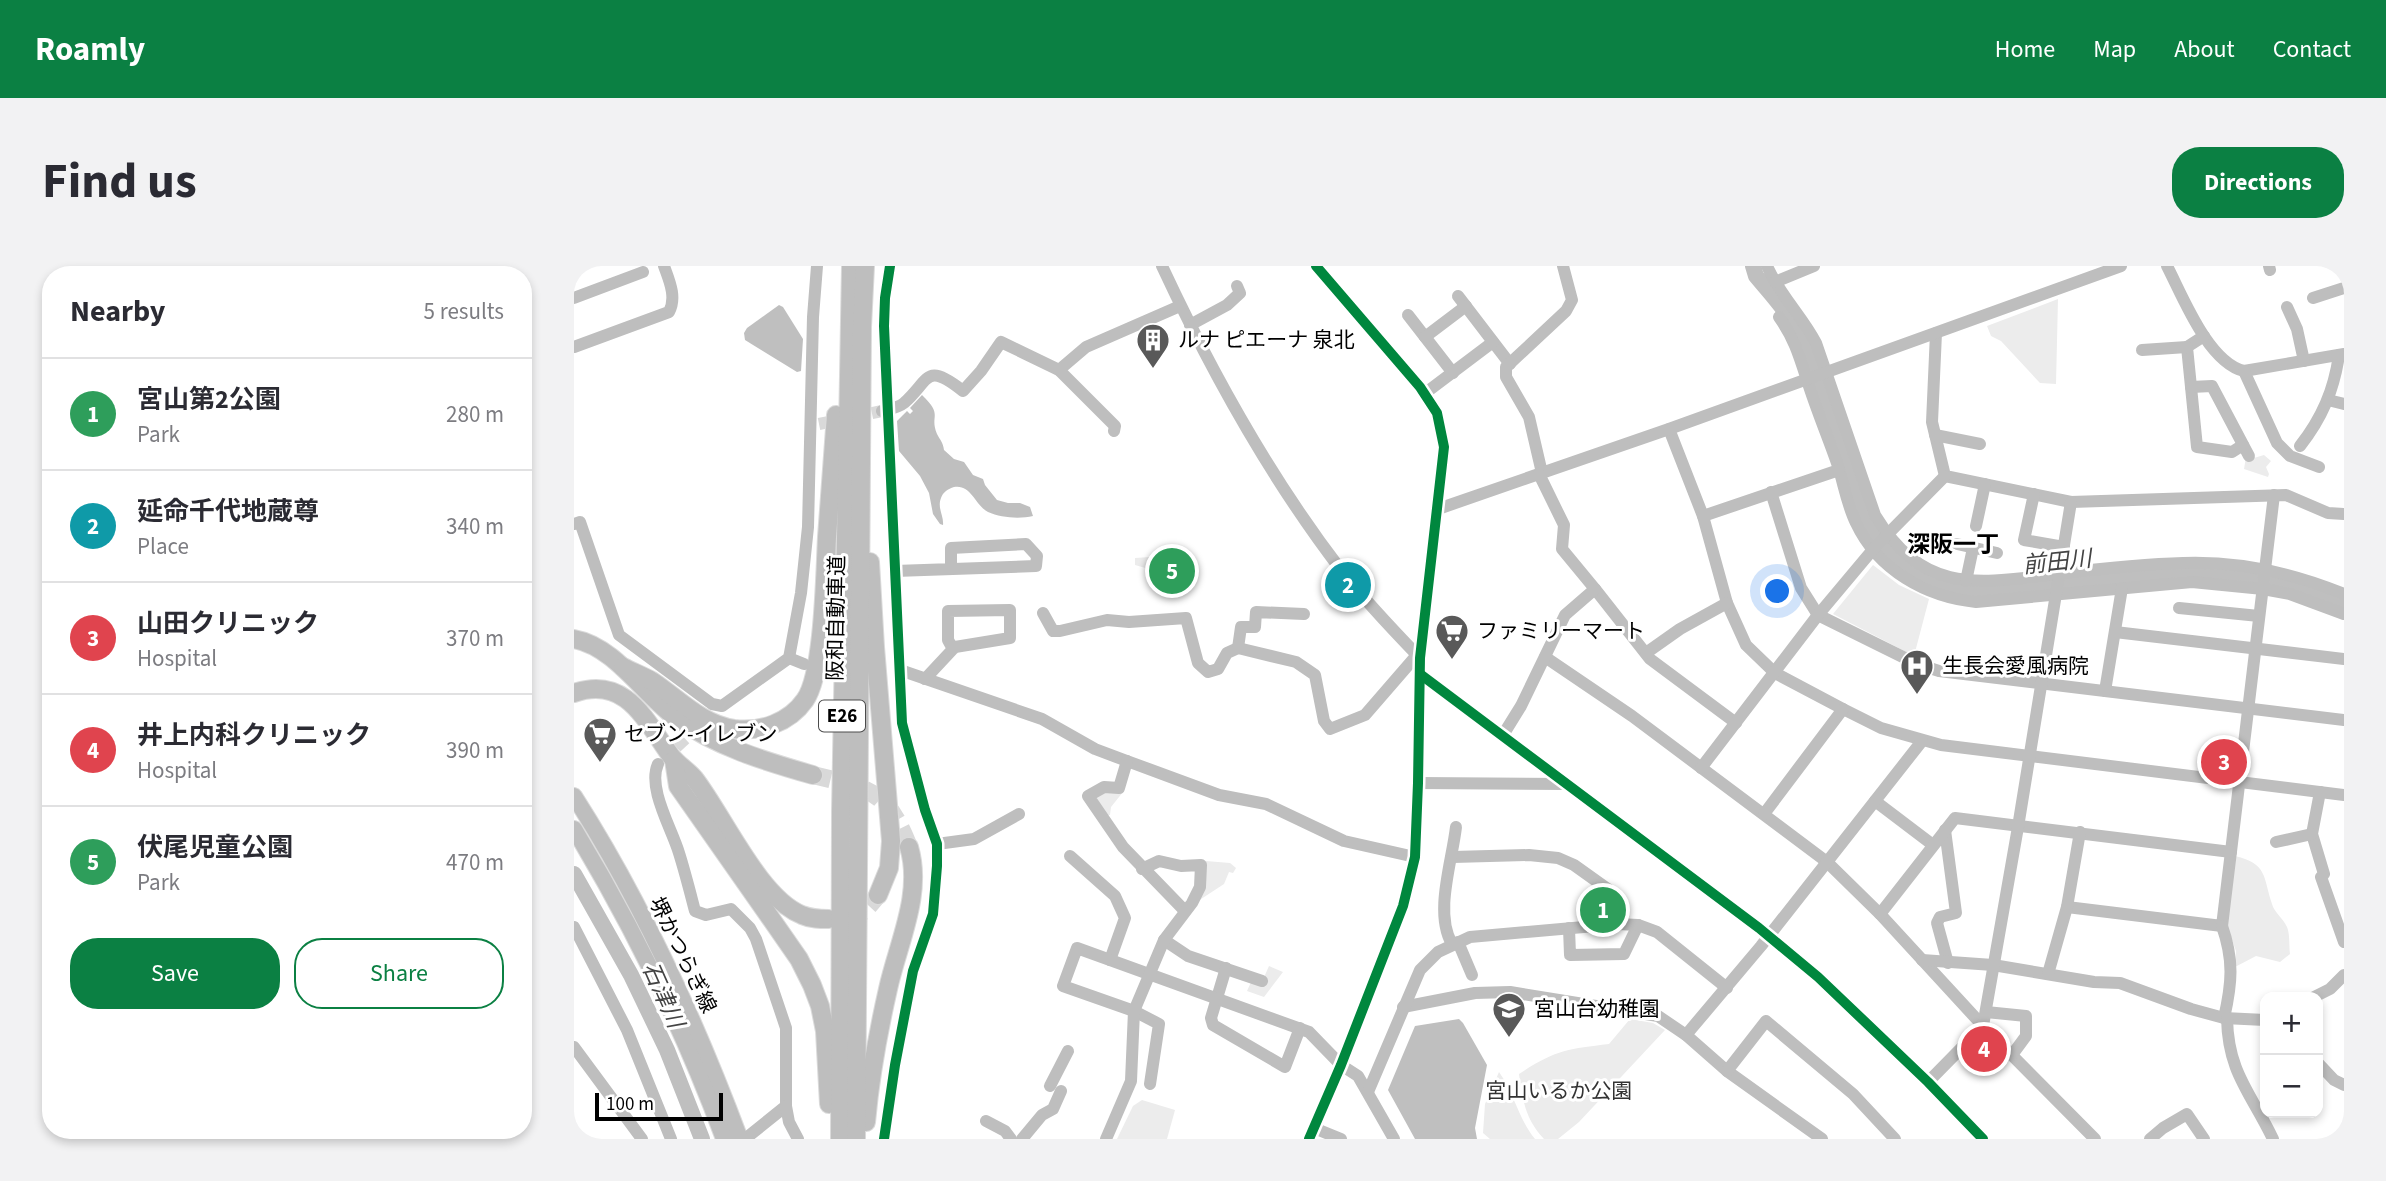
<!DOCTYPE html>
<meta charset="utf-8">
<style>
body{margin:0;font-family:"Source Sans 3","Noto Sans JP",sans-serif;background:#f2f2f3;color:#2b2b33}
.controls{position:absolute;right:21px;bottom:21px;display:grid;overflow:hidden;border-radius:14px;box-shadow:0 4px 10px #0003}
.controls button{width:63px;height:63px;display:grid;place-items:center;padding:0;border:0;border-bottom:2px solid #e1e1e2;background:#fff;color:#2b2b33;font:35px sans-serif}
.scale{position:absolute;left:21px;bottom:18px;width:128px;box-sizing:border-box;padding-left:7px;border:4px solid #000;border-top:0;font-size:19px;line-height:24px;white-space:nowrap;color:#000;-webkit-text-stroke:5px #fff;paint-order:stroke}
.you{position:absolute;left:1204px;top:326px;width:24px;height:24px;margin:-18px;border:5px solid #fff;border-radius:50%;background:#1a73e8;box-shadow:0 0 0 10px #1a73e833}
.badge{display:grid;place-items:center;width:46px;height:46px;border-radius:50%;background:#0b8043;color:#fff;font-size:23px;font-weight:700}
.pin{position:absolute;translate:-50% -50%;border:4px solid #fff;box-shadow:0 2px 7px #0006}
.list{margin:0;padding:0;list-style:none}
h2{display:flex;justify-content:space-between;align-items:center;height:91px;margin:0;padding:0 28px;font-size:30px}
h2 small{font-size:23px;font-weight:400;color:#7c7c81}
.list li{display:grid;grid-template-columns:46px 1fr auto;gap:21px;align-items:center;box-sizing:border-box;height:112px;padding:0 28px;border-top:2px solid #e1e1e2}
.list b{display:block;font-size:26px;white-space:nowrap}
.list p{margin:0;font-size:23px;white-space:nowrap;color:#7c7c81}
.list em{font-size:23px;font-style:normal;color:#7c7c81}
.actions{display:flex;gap:14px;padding:21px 28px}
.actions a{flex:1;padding:16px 0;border:2px solid #0b8043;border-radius:28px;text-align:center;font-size:24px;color:#0b8043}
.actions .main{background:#0b8043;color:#fff}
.map{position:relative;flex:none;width:1770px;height:873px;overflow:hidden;border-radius:28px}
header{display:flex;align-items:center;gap:42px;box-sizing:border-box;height:98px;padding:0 35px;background:#0b8043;color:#fff}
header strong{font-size:33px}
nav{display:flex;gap:38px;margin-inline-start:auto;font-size:24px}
.intro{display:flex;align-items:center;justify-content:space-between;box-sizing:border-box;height:168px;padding:0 42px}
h1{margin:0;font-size:49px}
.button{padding:18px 32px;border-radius:28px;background:#0b8043;color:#fff;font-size:24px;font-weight:700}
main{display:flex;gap:42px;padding:0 42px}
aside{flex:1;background:#fff;border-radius:28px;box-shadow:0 4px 10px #0003}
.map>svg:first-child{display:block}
</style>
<header>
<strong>Roamly</strong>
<nav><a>Home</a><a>Map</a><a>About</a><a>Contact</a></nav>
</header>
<div class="intro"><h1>Find us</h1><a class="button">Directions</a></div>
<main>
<aside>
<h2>Nearby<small>5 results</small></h2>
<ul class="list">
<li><span class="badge" style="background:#2e9e5b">1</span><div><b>宮山第2公園</b><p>Park</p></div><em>280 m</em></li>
<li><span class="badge" style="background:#0f9aa8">2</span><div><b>延命千代地蔵尊</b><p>Place</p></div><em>340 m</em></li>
<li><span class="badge" style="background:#e0444e">3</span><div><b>山田クリニック</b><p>Hospital</p></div><em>370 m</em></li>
<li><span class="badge" style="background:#e0444e">4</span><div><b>井上内科クリニック</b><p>Hospital</p></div><em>390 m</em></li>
<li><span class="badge" style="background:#2e9e5b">5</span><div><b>伏尾児童公園</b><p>Park</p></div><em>470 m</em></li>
</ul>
<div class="actions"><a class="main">Save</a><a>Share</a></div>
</aside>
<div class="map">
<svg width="1770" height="873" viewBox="0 0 1770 873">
<rect width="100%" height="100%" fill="#fff"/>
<g fill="#ececec">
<path d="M 1484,33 L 1482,118 L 1466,117 L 1427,75 L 1417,70 L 1413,60 Z"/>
<path d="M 1690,189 L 1697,195 L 1692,201 L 1695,208 L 1694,211 L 1670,203 L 1672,191 L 1680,192 Z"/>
<path d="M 576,291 L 585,292 L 610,300 L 614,308 L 615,318 L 606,320 L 599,310 L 561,299 L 561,292 Z"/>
<path d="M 1299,299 L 1325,319 L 1355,333 L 1340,390 L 1259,348 Z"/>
<path d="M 530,525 L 549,526 L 537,541 L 536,549 L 530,549 L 521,534 L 522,529 Z"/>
<path d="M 1661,590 C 1694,598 1689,611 1698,638 C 1700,646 1709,652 1713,661 C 1716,668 1715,680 1716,688 L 1706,696 L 1682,690 L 1661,701 L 1662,685 L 1652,658 Z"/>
<path d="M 632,595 L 656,597 L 662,602 L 659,607 L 655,606 L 650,618 L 624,635 L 629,623 Z"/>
<path d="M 1029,627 L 1036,635 L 1038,648 L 1034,654 L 1021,655 L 1021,638 Z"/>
<path d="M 695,700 L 709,706 L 690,731 L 673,725 L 678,714 L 687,718 Z"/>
<path d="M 1056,753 L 1079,757 L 1091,764 L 1005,856 L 984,873 L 970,873 C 952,854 948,834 945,808 C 981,784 994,783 1035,778 Z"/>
<path d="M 925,806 C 940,827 945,854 961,873 L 916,873 L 909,867 L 911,838 Z"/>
<path d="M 568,834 L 601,844 L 593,873 L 543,873 L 559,840 Z"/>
</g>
<g fill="#bfbfbf">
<path d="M 205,39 L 209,41 L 229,73 L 227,105 L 223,106 L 171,74 L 170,67 L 173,62 Z"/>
<path d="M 348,129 C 370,150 355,149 363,168 C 366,174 369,176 370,184 L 380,193 L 390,196 L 399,209 L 409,213 L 411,219 L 423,234 L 434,237 L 446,237 L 456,241 L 459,250 C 446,253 427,252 414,246 C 401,239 397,218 380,221 C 374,223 369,226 367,232 C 363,242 370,250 369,259 L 366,258 L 359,248 L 355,227 L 346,210 L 325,185 L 323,155 L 333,145 L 336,148 L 339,145 L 336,142 Z"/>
<path d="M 885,753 L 889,757 L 913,799 L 901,862 L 903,873 L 841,873 L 814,824 L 841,760 Z"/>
</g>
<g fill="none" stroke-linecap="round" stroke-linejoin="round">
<g stroke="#bfbfbf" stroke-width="16">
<path d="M 1179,0 L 1182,10 C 1196,27 1214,46 1224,65 C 1245,106 1258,153 1272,196 C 1278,213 1283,231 1290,247 C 1312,297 1361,324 1414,326 C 1532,313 1657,287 1770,338"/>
<path d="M 0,608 L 57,709 L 93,784 L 128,873"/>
</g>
<g stroke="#d9d9d9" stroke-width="12" stroke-dasharray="12 6" stroke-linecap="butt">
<path d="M 245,158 L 308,145"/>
<path d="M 89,493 L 141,446"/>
</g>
<g stroke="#d9d9d9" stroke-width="18" stroke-dasharray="18 9" stroke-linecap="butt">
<path d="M 239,509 C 297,523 312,523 335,581"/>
<path d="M 272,653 C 287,651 295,640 304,629"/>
</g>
<defs>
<g id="major">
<path d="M 0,530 C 66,633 123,758 166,873"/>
<path d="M 0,563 C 59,661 110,765 150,873"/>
</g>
<g id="highway">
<path d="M 296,296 L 301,381 L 317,575 L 315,602 L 304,629"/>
<path d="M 0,373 C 40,380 69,427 101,451 C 143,481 190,495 239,509"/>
<path d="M 49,401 C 59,406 69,410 78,415 C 105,433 127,458 160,463 C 187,466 215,457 231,434 C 250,407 251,307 253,271 C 256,230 259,189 262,149"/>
<path d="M 0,427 C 52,409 71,454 97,490 C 103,498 113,504 120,512 C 149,549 185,632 228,649 C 237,653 246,653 255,653"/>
<path d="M 100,494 L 104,520 L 193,647 L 225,693 L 238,719 L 246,740 L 251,765 L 255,838"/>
<path d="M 292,856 C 296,811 304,767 314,723 C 324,677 349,628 335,581"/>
<path d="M 266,873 L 267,546 L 277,0"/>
<path d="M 282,873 L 288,61 L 291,0"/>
</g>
</defs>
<use href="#major" stroke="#dbdbdb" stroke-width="18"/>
<use href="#highway" stroke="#dbdbdb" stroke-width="20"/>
<g stroke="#bebebe" stroke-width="12">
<path d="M 588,0 C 636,103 698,214 767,304 C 791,335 819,364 846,392"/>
<path d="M 1193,0 C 1205,28 1228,50 1242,77 L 1301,249 C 1349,328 1401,318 1482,308 C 1524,303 1567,298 1609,297 C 1665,295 1719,307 1770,328"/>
<path d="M 1593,0 C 1609,31 1634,96 1670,105 L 1770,88"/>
<path d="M 1695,0 L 1696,4"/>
<path d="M 1201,16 L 1240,0"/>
<path d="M 884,30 L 936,98"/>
<path d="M 0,32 L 69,6"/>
<path d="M 1739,32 L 1770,22"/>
<path d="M 1713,41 L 1723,63 L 1730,95"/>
<path d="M 834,49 L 879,107"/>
<path d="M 1205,51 C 1220,72 1225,89 1233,114 C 1242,143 1254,171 1264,200 C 1270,219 1273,239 1282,257 C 1304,304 1352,331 1402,336 L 1618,316 L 1689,323 L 1716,328 L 1770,348"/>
<path d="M 616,59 L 653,39 L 666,27 L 663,20"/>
<path d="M 1362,67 L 1358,156 L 1371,210 L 1497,236 L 1712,229 L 1754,247 L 1770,248"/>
<path d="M 1630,70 L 1613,81 L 1623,181 L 1658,186 L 1669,179"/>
<path d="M 851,71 L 892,40"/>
<path d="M 0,81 L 95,46 C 103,31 95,14 90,0"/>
<path d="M 1568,84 L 1613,81"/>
<path d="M 485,104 L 512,81 L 606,40"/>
<path d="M 1670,105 L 1703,177 L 1716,190 L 1745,201"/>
<path d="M 1617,121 L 1638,120 L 1675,190"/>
<path d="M 850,128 L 919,76"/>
<path d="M 1754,134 L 1770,138"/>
<path d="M 308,145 C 315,143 324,142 330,137 C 356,114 351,95 389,125 L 407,105 L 427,76 L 485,104 L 541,160 L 540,165"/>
<path d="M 1095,163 L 1129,250 L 1153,337 L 1172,379 L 1201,407 L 1269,443 L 1307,462 L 1367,479 L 1770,529"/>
<path d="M 1361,169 L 1406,178"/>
<path d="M 1726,180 C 1748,152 1760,124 1765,89"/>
<path d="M 968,207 L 955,151 L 932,111 L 932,101 L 992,45 L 998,34 L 989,0"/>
<path d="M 1197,226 L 1227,322 L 1244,349 L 1343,398 L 1365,405 L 1770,454"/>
<path d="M 1460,228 L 1450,274 L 1490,281"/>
<path d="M 864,243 L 1095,163 L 1547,0"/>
<path d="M 1129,250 L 1265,204"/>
<path d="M 0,258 L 6,256 L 45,369 L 138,438 L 148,440 L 215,392 L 227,327 L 234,261 L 239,51 L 243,0"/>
<path d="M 1402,260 L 1411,218"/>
<path d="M 1383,278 L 1423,287"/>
<path d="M 321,305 L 462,300 L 463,290 L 452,278 L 377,282 L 377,303"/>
<path d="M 1392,315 L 1399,282"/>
<path d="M 1021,323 L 1076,393 L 1162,457"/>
<path d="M 1605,342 L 1685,350"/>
<path d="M 469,347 L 479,365 L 486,365 L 533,354 L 555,356 L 612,352 L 624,397 L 634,406 L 644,403 L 653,387 L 664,382 L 722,396 L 741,409 L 750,455 L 756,463 L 791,449 L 843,389"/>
<path d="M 1541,366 L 1770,393"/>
<path d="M 664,382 L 667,361 L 681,361 L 682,346 L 730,348"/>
<path d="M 1072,387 L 1106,363 L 1153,337"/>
<path d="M 971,391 L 1058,450 L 1253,596 L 1306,648 L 1409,760 L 1521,873"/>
<path d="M 215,392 L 230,398"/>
<path d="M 326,404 L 468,453 L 521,483 L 553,495 L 645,529 L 692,538 L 770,575 L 841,591"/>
<path d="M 846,408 L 1185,662 L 1244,711 L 1354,816 L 1409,873"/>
<path d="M 351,413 L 379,383 L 381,381 L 436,372 L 436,344 L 374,345 L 374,374 L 379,383"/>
<path d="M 1531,425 L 1548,322"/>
<path d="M 929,469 L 947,440 L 991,349 L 1021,323 L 988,283 L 990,259 L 965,208"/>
<path d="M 553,495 L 545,522 L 530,521 L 514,530 L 549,581 L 611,645"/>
<path d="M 84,498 C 73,522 98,563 105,587 C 111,606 116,626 121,645 L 132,649 L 157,643 L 176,662 L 182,673 L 212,762 L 212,840 L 171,873"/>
<path d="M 1127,502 L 1244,349 L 1301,281 L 1371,210"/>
<path d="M 844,517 L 994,518"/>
<path d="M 1746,526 L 1738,568 L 1750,608 L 1747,611 L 1770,676"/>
<path d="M 1301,535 L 1359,579"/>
<path d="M 1190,548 L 1269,443"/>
<path d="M 1371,564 L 1382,647 L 1366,651 L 1363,657 L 1374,697"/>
<path d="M 1702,576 L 1738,568"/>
<path d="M 363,578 L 400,573 L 445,548"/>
<path d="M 496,590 L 541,630 L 551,652 L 536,694"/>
<path d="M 879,591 L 955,589 L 984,592 L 1000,599 L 1035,624 L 1042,637 L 1044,658"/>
<path d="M 1493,641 L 1648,660 L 1700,229"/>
<path d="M 1306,648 L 1381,552 L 1657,586"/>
<path d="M 1648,660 C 1660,694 1658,717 1650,752"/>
<path d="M 0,661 L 53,764 L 97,873"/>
<path d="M 995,662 L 996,689 L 1050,688 L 1064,659"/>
<path d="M 590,674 L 614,690 L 688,715"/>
<path d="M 884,676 L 898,709"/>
<path d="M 878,678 C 860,647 878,596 882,561"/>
<path d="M 1348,694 L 1419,699 L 1520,716 L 1546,717 L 1617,743 L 1650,752 L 1691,754"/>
<path d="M 652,702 L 637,752 L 639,759 L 711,801 L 726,762"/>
<path d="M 1474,708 L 1493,641 L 1506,566"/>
<path d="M 1740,731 L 1756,723 L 1770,709"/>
<path d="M 829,741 L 901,727 L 936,726 L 1084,750 L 1112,769 L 1153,805 L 1248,873"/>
<path d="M 1412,746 L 1452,750 L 1452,770 L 1438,789"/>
<path d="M 1653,752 C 1654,807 1677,827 1699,873"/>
<path d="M 1112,769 L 1187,680 L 1348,475"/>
<path d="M 0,781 L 68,873"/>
<path d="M 1744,797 L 1760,814 L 1770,819"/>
<path d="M 1153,805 L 1192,755 L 1279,828 L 1321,873"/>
<path d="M 1354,816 L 1409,760 L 1444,561 L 1497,236"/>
<path d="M 576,818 L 585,758 L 560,745 L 489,720 L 503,682 L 735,766 L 767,799 L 784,810 L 820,873"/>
<path d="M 476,820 L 494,785"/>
<path d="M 794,826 L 846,704 L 864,686 L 896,671 L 1044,658 L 1064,659 L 1083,666 L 1153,722"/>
<path d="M 212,840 L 215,856 L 224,873"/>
<path d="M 412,855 L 431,865 L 437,873"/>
<path d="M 740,862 L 767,873"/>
<path d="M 310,873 L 321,799 L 339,705 L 359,648 L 363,600 L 363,578 L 351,544 L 328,457 L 310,60 L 311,32 L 316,0"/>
<path d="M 448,873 L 468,849 L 479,843 L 487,825"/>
<path d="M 532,873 L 557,815 L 560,745 L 590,674 L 618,637 L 626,621 L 627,599 L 607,600 L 585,595 L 568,603"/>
<path d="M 735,873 L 767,799 L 829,640 L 841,591 L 844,517 L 846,392 L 870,181 L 863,147 L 846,121 L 742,0"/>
<path d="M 1576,873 L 1589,862 L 1613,848 L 1630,873"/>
</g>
<use href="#major" stroke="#bebebe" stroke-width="16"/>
<use href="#highway" stroke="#bebebe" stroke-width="18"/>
<defs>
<g id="cycleway">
<path d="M 846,408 L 1185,662 L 1244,711 L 1354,816 L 1409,873"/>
<path d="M 310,873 L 321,799 L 339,705 L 359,648 L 363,600 L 363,578 L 351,544 L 328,457 L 310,60 L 311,32 L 316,0"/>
<path d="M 735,873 L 767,799 L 829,640 L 841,591 L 844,517 L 846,392 L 870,181 L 863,147 L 846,121 L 742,0"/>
</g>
</defs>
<use href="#cycleway" stroke="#fff" stroke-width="15"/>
<use href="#cycleway" stroke="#00873e" stroke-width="10"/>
</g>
<defs>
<symbol id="building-pin" viewBox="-11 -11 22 30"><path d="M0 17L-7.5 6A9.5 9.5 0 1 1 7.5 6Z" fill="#595959" stroke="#fff"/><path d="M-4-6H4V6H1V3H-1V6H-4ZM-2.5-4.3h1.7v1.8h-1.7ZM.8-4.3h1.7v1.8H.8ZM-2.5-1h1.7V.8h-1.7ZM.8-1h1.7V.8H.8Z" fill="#fff"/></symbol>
<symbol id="supermarket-pin" viewBox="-11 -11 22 30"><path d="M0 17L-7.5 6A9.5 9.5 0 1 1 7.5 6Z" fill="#595959" stroke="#fff"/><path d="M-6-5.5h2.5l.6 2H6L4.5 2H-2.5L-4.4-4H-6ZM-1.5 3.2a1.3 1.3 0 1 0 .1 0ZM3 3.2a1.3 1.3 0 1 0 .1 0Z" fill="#fff"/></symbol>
<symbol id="hospital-pin" viewBox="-11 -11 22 30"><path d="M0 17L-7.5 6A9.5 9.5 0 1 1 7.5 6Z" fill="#595959" stroke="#fff"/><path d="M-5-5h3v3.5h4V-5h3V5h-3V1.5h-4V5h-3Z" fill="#fff"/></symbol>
<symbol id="school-pin" viewBox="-11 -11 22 30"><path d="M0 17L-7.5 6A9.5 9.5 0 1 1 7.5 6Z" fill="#595959" stroke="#fff"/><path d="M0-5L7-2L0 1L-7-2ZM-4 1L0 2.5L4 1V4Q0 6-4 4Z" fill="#fff"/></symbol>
</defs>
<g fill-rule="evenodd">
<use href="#building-pin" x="560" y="55" width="38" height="52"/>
<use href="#supermarket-pin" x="859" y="346" width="38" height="52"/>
<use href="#hospital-pin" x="1324" y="381" width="38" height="52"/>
<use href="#supermarket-pin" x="7" y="449" width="38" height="52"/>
<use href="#school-pin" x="916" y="724" width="38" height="52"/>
</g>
<g text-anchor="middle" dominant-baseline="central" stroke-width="6" stroke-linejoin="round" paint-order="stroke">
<rect fill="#fff" stroke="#4c4c4c" stroke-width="2" x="245" y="434.5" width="46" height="31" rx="5"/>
<g font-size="19" font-weight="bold" fill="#000">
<text x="268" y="450">E26</text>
</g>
<g font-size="21" fill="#000" stroke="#fff" text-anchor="start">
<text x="604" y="74">ルナ ピエーナ 泉北</text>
<text x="903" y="365">ファミリーマート</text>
<text x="1368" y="400">生長会愛風病院</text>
<text x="50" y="468">セブン-イレブン</text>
<text x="960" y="743">宮山台幼稚園</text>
</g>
<g font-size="21" fill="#000" stroke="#fff">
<text transform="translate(262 352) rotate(-89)">阪和自動車道</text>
<text transform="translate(109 689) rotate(64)">堺かつらぎ線</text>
</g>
<g font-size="21" fill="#333" stroke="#fff">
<text x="985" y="825">宮山いるか公園</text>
</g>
<g font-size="23" font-weight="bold" fill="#000" stroke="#fff">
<text x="1379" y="278">深阪一丁</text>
</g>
<g font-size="23" font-style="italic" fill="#444" stroke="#fff">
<text transform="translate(1483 296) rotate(-6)">前田川</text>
<text transform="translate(89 729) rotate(66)">石津川</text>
</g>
</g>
</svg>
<div class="controls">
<button>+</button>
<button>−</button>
</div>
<div class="scale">100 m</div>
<div class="you"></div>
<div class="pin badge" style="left:1029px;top:644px;background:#2e9e5b">1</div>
<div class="pin badge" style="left:774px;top:319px;background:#0f9aa8">2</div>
<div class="pin badge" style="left:1650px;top:496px;background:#e0444e">3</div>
<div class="pin badge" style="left:1410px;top:783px;background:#e0444e">4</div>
<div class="pin badge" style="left:598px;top:305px;background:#2e9e5b">5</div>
</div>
</main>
